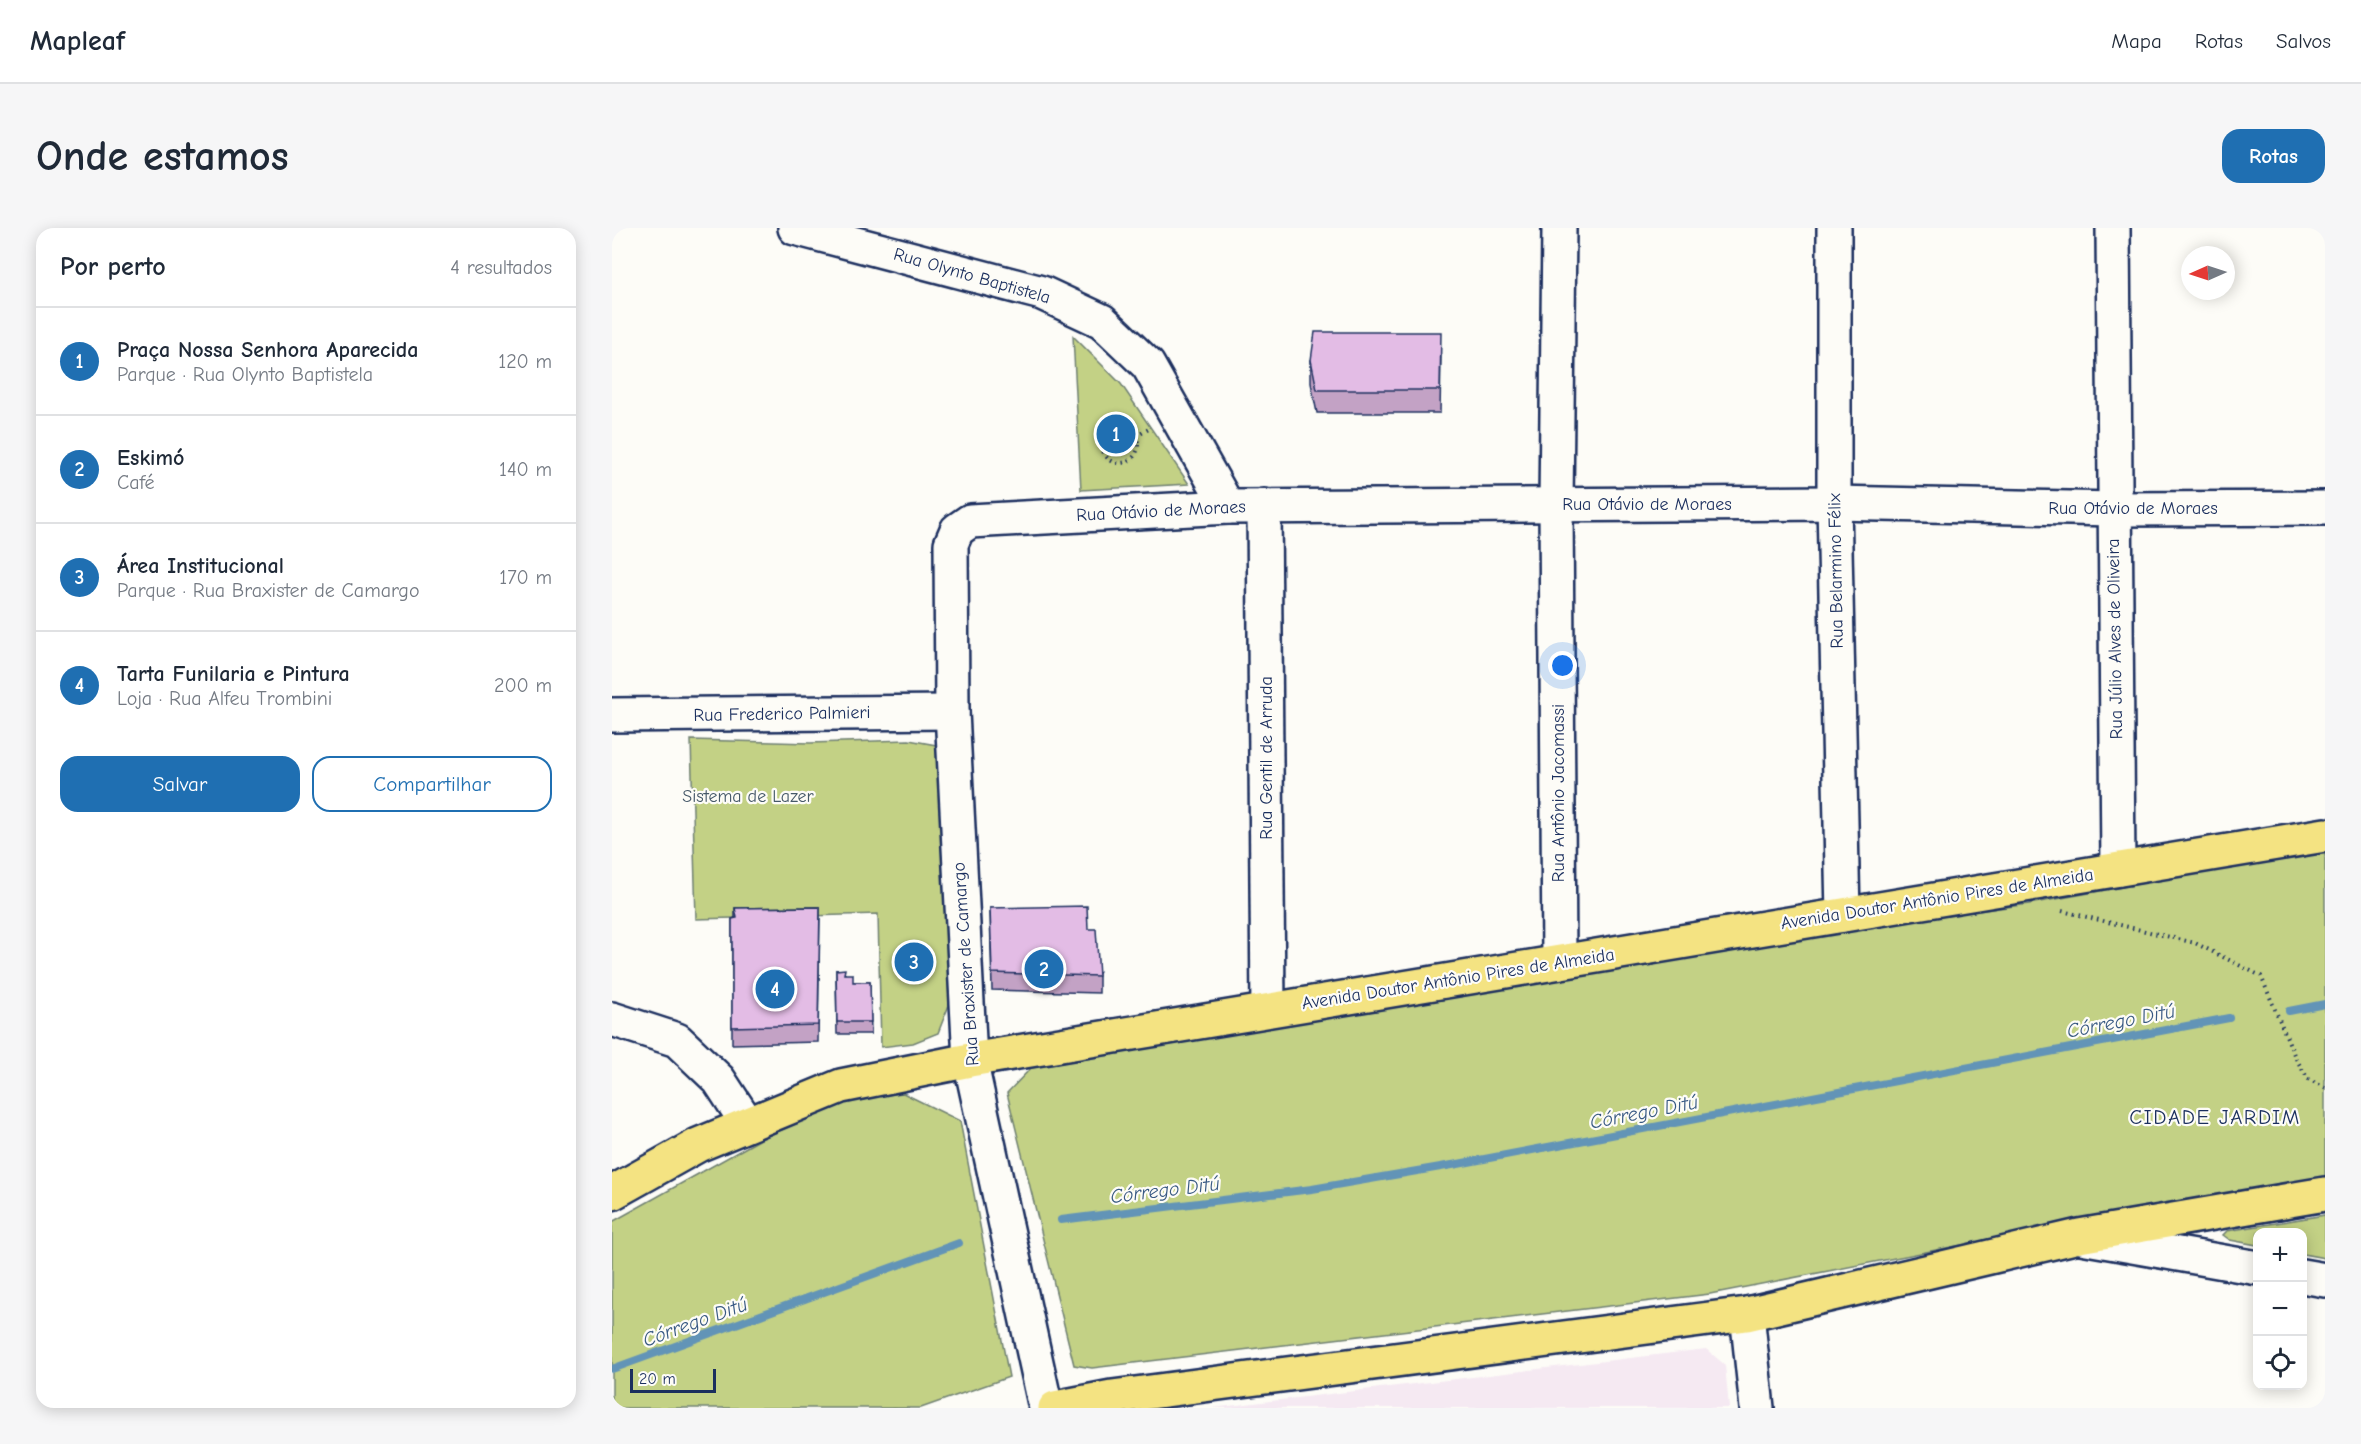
<!DOCTYPE html>
<html lang="pt">
<meta charset="utf-8">
<style>
body{margin:0;font-family:"Comic Neue",sans-serif;background:#f6f6f7;color:#1f2937}
.controls{position:absolute;right:18px;bottom:18px;display:grid;overflow:hidden;border-radius:12px;box-shadow:0 3px 15px #0003}
.controls button{width:54px;height:54px;display:grid;place-items:center;padding:0;border:0;border-bottom:2px solid #e0e1e3;background:#fff;color:#1f2937;font:30px sans-serif}
.compass{position:absolute;left:1569px;top:18px;width:54px;height:54px;border-radius:50%;background:#fff;box-shadow:0 3px 15px #0003;rotate:267deg}
.scale{position:absolute;left:18px;bottom:15px;width:86px;box-sizing:border-box;padding-left:6px;border:3px solid #1b2f5e;border-top:0;font-size:16px;line-height:21px;white-space:nowrap;color:#1b2f5e;-webkit-text-stroke:4px #fdfcf7;paint-order:stroke}
.you{position:absolute;left:951px;top:438px;width:21px;height:21px;margin:-15px;border:4px solid #fff;border-radius:50%;background:#1a73e8;box-shadow:0 0 0 9px #1a73e833}
.badge{display:grid;place-items:center;width:39px;height:39px;border-radius:50%;background:#1f6fb2;color:#fff;font-size:20px;font-weight:700}
.pin{position:absolute;translate:-50% -50%;border:3px solid #fff;box-shadow:0 2px 6px #0006}
.list{margin:0;padding:0;list-style:none}
h2{display:flex;justify-content:space-between;align-items:center;height:78px;margin:0;padding:0 24px;font-size:26px}
h2 small{font-size:20px;font-weight:400;color:#747a83}
.list li{display:grid;grid-template-columns:39px 1fr auto;gap:18px;align-items:center;box-sizing:border-box;height:108px;padding:0 24px;border-top:2px solid #e0e1e3}
.list b{display:block;font-size:22px;white-space:nowrap}
.list p{margin:0;font-size:20px;white-space:nowrap;color:#747a83}
.list em{font-size:20px;font-style:normal;color:#747a83}
.actions{display:flex;gap:12px;padding:18px 24px}
.actions a{flex:1;padding:14px 0;border:2px solid #1f6fb2;border-radius:18px;text-align:center;font-size:21px;color:#1f6fb2}
.actions .main{background:#1f6fb2;color:#fff}
.icon{flex:none;width:33px;height:33px;fill:none;stroke:currentColor;stroke-width:2;stroke-linecap:round;stroke-linejoin:round}
.map{position:relative;flex:none;width:1713px;height:1180px;overflow:hidden;border-radius:18px}
header{display:flex;align-items:center;gap:36px;box-sizing:border-box;height:84px;padding:0 30px;background:#fff;border-bottom:2px solid #e0e1e3}
header strong{font-size:28px}
nav{display:flex;gap:33px;margin-inline-start:auto;font-size:21px}
.intro{display:flex;align-items:center;justify-content:space-between;box-sizing:border-box;height:144px;padding:0 36px}
h1{margin:0;font-size:42px}
.button{padding:15px 27px;border-radius:18px;background:#1f6fb2;color:#fff;font-size:21px;font-weight:700}
main{display:flex;gap:36px;padding:0 36px}
aside{flex:1;background:#fff;border-radius:18px;box-shadow:0 3px 15px #0003}
.map>svg:first-child{display:block}
</style>
<header>
<strong>Mapleaf</strong>
<nav><a>Mapa</a><a>Rotas</a><a>Salvos</a></nav>
</header>
<div class="intro"><h1>Onde estamos</h1><a class="button">Rotas</a></div>
<main>
<aside>
<h2>Por perto<small>4 resultados</small></h2>
<ul class="list">
<li><span class="badge">1</span><div><b>Praça Nossa Senhora Aparecida</b><p>Parque · Rua Olynto Baptistela</p></div><em>120 m</em></li>
<li><span class="badge">2</span><div><b>Eskimó</b><p>Café</p></div><em>140 m</em></li>
<li><span class="badge">3</span><div><b>Área Institucional</b><p>Parque · Rua Braxister de Camargo</p></div><em>170 m</em></li>
<li><span class="badge">4</span><div><b>Tarta Funilaria e Pintura</b><p>Loja · Rua Alfeu Trombini</p></div><em>200 m</em></li>
</ul>
<div class="actions"><a class="main">Salvar</a><a>Compartilhar</a></div>
</aside>
<div class="map">
<svg width="1713" height="1180" viewBox="0 0 1713 1180">
<rect width="100%" height="100%" fill="#fdfcf7"/>
<filter id="ink" filterUnits="userSpaceOnUse"><feTurbulence type="fractalNoise" baseFrequency=".0167" numOctaves="2"/><feDisplacementMap in="SourceGraphic" scale="12" xChannelSelector="R" yChannelSelector="G"/><feConvolveMatrix kernelMatrix="1 2 1 2 8 2 1 2 1" color-interpolation-filters="sRGB"/></filter>
<g filter="url(#ink)">
<path fill="#f5e9f2" d="M 1094,1121 L 1113,1137 L 1117,1180 L 600,1180 Z"/>
<g fill="#c3d185" stroke="#6f8072" stroke-width="1.5">
<path d="M 461,108 L 509,156 L 577,256 L 469,262 Z"/>
<path d="M 79,512 L 198,515 L 297,512 L 324,517 L 329,529 L 337,777 L 326,805 L 301,815 L 269,819 L 266,686 L 84,691 Z"/>
<path d="M 1713,622 L 1713,957 L 1437,1000 L 1098,1066 L 480,1140 L 462,1137 L 395,865 L 419,840 L 1241,700 L 1417,676 Z"/>
<path d="M 291,865 L 348,893 L 397,1149 L 309,1180 L 0,1180 L 0,994 L 149,911 L 239,871 Z"/>
<path d="M 1713,987 L 1713,1030 L 1691,1026 L 1690,1004 L 1646,1004 L 1645,1017 L 1618,1012 L 1611,1007 L 1615,1003 Z"/>
</g>
<g fill="none" stroke-linecap="round" stroke-linejoin="round">
<g stroke="#6294b7" stroke-width="8">
<path d="M 1677,783 L 1713,776"/>
<path d="M 449,992 L 700,961 L 846,936 L 1617,790"/>
<path d="M 0,1141 L 347,1015"/>
</g>
<defs>
<g id="minor">
<path d="M 183,0 L 430,65 L 490,93 L 536,137 L 616,279"/>
<path d="M 947,0 L 944,277 L 947,734"/>
<path d="M 1222,0 L 1222,275 L 1231,687"/>
<path d="M 1501,0 L 1506,641"/>
<path d="M 652,278 L 656,782"/>
<path d="M 0,487 L 340,484"/>
<path d="M 0,791 L 65,812 L 107,852 L 135,895"/>
<path d="M 1469,1009 L 1646,1040"/>
<path d="M 1690,1048 L 1713,1052"/>
<path d="M 1135,1086 L 1145,1180"/>
<path d="M 434,1180 L 358,832 L 340,484 L 339,316 L 345,302 L 358,293 L 616,279 L 1222,275 L 1502,281 L 1713,280"/>
</g>
<g id="major">
<path d="M 0,965 L 86,917 L 229,858 L 358,832 L 1713,607"/>
<path d="M 443,1180 L 500,1169 L 1135,1086 L 1467,1008 L 1713,966"/>
</g>
</defs>
<use href="#minor" stroke="#1b2f5e" stroke-width="38"/>
<use href="#major" stroke="#1b2f5e" stroke-width="38"/>
<g stroke="#1b2f5e" stroke-width="4" stroke-dasharray="1.5 4.5" stroke-linecap="butt">
<circle cx="508" cy="217" r="18"/>
<path d="M 524,208 L 537,201"/>
<path d="M 1450,683 L 1583,715 L 1649,748 L 1683,829 L 1696,851 L 1713,860"/>
</g>
<use href="#minor" stroke="#fdfcf7" stroke-width="33"/>
<use href="#major" stroke="#f4e382" stroke-width="33"/>
</g>
<g fill="#c3a2c5" stroke="#1b2f5e" stroke-width="1.5">
<path d="M 829,127 L 828,185 L 705,185 L 699,155 L 699,132 Z"/>
<path d="M 208,679 L 206,814 L 120,816 L 120,691 L 123,690 L 123,680 Z"/>
<path d="M 378,680 L 476,701 L 487,748 L 487,765 L 380,762 Z"/>
<path d="M 224,742 L 233,746 L 241,754 L 258,754 L 259,806 L 225,806 Z"/>
</g>
<g fill="#e3bce5" stroke="#1b2f5e" stroke-width="1.5">
<path d="M 703,104 L 829,104 L 828,162 L 705,162 L 699,132 Z"/>
<path d="M 475,678 L 476,701 L 484,701 L 487,748 L 380,745 L 378,680 Z"/>
<path d="M 208,679 L 206,797 L 120,799 L 120,691 L 125,690 L 123,680 Z"/>
<path d="M 233,741 L 232,746 L 241,746 L 241,754 L 258,754 L 259,794 L 225,794 L 224,742 Z"/>
</g>
</g>
<g text-anchor="middle" dominant-baseline="central" stroke-width="4.5" stroke-linejoin="round" paint-order="stroke">
<g font-size="18" fill="#1b2f5e" stroke="#fdfcf7">
<text transform="translate(360 48) rotate(16)">Rua Olynto Baptistela</text>
<text x="1035" y="276">Rua Otávio de Moraes</text>
<text x="1521" y="280">Rua Otávio de Moraes</text>
<text transform="translate(549 283) rotate(-3)">Rua Otávio de Moraes</text>
<text transform="translate(1224 343) rotate(-91)">Rua Belarmino Félix</text>
<text transform="translate(1503 411) rotate(-91)">Rua Júlio Alves de Oliveira</text>
<text transform="translate(170 486) rotate(-1)">Rua Frederico Palmieri</text>
<text transform="translate(654 530) rotate(-90)">Rua Gentil de Arruda</text>
<text transform="translate(946 565) rotate(-90)">Rua Antônio Jacomassi</text>
<text transform="translate(1325 671) rotate(-9)">Avenida Doutor Antônio Pires de Almeida</text>
<text transform="translate(354 736) rotate(-94)">Rua Braxister de Camargo</text>
<text transform="translate(846 751) rotate(-9)">Avenida Doutor Antônio Pires de Almeida</text>
</g>
<g font-size="18" fill="#455868" stroke="#fdfcf7">
<text x="136" y="568">Sistema de Lazer</text>
</g>
<g font-size="20" font-style="italic" fill="#385983" stroke="#fdfcf7">
<text transform="translate(1509 793) rotate(-11)">Córrego Ditú</text>
<text transform="translate(1032 884) rotate(-11)">Córrego Ditú</text>
<text transform="translate(553 962) rotate(-7)">Córrego Ditú</text>
<text transform="translate(83 1094) rotate(-20)">Córrego Ditú</text>
</g>
<g font-size="21" letter-spacing="1.5" fill="#1b2f5e" stroke="#fdfcf7">
<text x="1603" y="889">CIDADE JARDIM</text>
</g>
</g>
</svg>
<div class="controls">
<button>+</button>
<button>−</button>
<button><svg class="icon" aria-label="locate" viewBox="0 0 24 24"><circle cx="12" cy="12" r="6"/><path d="M12 2v4M12 18v4M2 12h4M18 12h4"/></svg></button>
</div>
<svg class="compass" viewBox="-18 -18 36 36"><path d="M0-13l5 13h-10z" fill="#e53935"/><path d="M0 13l5-13h-10z" fill="#747a83"/></svg>
<div class="scale">20 m</div>
<div class="you"></div>
<div class="pin badge" style="left:504px;top:206px">1</div>
<div class="pin badge" style="left:432px;top:741px">2</div>
<div class="pin badge" style="left:302px;top:734px">3</div>
<div class="pin badge" style="left:163px;top:761px">4</div>
</div>
</main>
